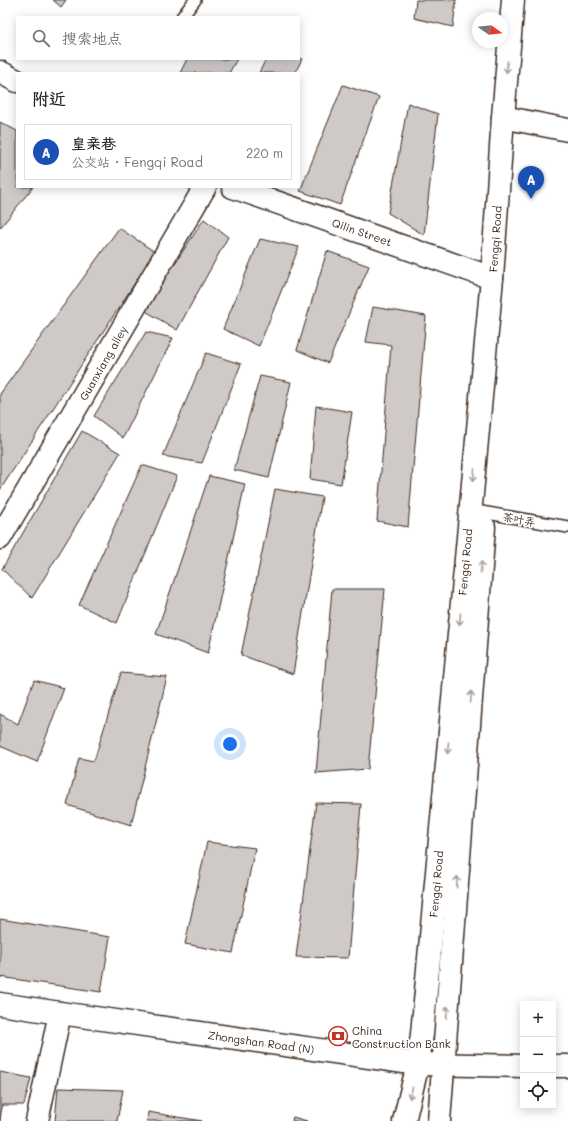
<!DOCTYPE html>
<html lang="zh">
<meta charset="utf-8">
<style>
body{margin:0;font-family:Mali,"LXGW WenKai TC",sans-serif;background:#f6f6f6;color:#222}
.controls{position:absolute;right:12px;bottom:12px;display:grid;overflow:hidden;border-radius:0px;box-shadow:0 2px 10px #0003}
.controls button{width:36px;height:36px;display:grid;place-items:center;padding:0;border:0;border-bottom:1px solid #e0e0e0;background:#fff;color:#222;font:20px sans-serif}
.compass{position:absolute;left:472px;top:12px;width:36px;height:36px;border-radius:50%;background:#fff;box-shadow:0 2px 10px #0003;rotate:104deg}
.you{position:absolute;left:230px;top:744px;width:14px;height:14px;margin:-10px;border:3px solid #fff;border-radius:50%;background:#1a73e8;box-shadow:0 0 0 6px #1a73e833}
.badge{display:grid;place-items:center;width:26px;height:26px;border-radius:50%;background:#c8321e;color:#fff;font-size:13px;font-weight:700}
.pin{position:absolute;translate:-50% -33px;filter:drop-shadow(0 1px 2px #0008)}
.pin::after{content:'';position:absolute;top:21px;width:14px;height:12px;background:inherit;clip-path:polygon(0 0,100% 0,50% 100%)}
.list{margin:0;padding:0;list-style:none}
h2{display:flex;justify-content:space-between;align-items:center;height:52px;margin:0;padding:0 16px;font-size:17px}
h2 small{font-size:13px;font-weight:400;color:#767676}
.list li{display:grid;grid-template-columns:26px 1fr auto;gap:12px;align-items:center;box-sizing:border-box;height:56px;margin:0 8px 8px;padding:0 8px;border:1px solid #e0e0e0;border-radius:0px}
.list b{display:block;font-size:15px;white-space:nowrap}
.list p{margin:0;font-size:13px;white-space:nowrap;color:#767676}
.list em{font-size:13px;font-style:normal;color:#767676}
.icon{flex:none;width:22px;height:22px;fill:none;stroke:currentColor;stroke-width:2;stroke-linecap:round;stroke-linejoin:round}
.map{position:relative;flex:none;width:568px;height:1121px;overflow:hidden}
.search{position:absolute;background:#fff;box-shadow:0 2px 10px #0003;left:16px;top:16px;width:284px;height:44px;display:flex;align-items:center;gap:10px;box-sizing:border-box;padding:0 14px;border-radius:0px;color:#767676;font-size:15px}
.panel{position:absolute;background:#fff;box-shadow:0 2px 10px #0003;left:16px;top:72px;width:284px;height:116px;border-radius:0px}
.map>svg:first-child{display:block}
</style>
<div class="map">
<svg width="568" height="1121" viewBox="0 0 568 1121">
<rect width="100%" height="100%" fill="#fff"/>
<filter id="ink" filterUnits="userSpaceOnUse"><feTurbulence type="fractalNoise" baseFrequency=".025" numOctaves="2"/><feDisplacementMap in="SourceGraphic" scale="8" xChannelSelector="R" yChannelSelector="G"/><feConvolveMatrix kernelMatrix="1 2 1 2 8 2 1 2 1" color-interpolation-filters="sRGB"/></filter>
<g filter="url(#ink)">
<g fill="#cfcac7" stroke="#3b2a1e">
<path d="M 53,0 L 66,0 L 61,7 Z"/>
<path d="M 416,0 L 456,0 L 453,27 L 414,18 Z"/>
<path d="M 299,58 L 302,59 L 295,73 L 259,73 L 266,59 Z"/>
<path d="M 187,59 L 237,59 L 229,73 L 180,73 Z"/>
<path d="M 343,85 L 379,97 L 340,205 L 300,191 Z"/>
<path d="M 408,103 L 438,114 L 424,235 L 388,213 Z"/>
<path d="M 0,122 L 17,131 L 17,187 L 33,187 L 0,228 Z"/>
<path d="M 204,219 L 228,237 L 177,330 L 144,310 Z"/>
<path d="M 119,228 L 155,252 L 0,490 L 0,394 Z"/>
<path d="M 260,239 L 299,247 L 259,346 L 223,329 Z"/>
<path d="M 327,251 L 369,266 L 328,363 L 297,350 Z"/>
<path d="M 373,307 L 426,316 L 408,527 L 377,521 L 391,345 L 366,342 Z"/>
<path d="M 146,332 L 173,338 L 123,438 L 94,416 Z"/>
<path d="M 206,353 L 241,364 L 202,463 L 163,456 Z"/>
<path d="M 260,376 L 291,382 L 269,478 L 234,470 Z"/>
<path d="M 316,406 L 352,412 L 341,484 L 310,479 Z"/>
<path d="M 82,431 L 120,453 L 32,598 L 2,569 Z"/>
<path d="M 142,465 L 177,476 L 117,623 L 79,605 Z"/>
<path d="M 209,476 L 245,484 L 208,653 L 156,634 Z"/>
<path d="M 275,489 L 322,497 L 293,674 L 241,655 Z"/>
<path d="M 332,589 L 385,589 L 368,769 L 316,773 Z"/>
<path d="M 121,673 L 167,677 L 131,825 L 67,805 L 79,758 L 94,761 Z"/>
<path d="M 34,680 L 64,688 L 37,762 L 0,746 L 0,714 L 18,724 Z"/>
<path d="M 316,803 L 361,804 L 348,958 L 296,957 Z"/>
<path d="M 207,842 L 255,848 L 233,953 L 185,944 Z"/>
<path d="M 0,919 L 110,937 L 101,992 L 0,977 Z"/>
<path d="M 0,1072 L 31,1078 L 24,1105 L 2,1105 L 0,1121 Z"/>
<path d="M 58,1088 L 123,1090 L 117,1121 L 55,1121 Z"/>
<path d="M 148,1112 L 202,1121 L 147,1121 Z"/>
<path d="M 293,1117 L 307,1121 L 292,1121 Z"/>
</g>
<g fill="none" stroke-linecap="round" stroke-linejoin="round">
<defs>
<g id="service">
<path d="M 182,17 L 195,0"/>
<path d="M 470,510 L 568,527"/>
</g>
<g id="minor">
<path d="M 0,72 L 17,81"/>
<path d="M 503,117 L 568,130"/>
<path d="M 233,187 L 492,278"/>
<path d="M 0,538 L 205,187"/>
<path d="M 37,1121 L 60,1013"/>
</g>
<g id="secondary">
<path d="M 0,1004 L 60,1013 L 418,1064 L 523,1066"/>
<path d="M 553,1066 L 568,1066"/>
<path d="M 404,1121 L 418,1064 L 422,1034 L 492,278 L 503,117 L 513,0"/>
<path d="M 439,1121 L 484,527"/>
</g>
</defs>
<use href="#service" stroke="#3b2a1e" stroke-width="14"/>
<use href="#minor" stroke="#3b2a1e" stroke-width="25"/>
<use href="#secondary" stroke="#3b2a1e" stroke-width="25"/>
<use href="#service" stroke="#fff" stroke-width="11"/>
<use href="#minor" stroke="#fff" stroke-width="22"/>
<use href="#secondary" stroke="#fff" stroke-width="22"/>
</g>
<defs><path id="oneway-shaft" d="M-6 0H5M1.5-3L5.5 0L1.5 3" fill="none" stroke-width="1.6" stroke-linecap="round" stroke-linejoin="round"/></defs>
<g stroke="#a79f9a">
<use href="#oneway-shaft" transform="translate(507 67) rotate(95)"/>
<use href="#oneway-shaft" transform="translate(474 475) rotate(95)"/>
<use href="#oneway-shaft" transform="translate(481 567) rotate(-86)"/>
<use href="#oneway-shaft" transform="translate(460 619) rotate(95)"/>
<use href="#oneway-shaft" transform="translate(471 697) rotate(-86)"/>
<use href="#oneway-shaft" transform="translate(448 748) rotate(95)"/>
<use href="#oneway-shaft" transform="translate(457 882) rotate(-86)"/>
<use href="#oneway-shaft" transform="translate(447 1012) rotate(-86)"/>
<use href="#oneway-shaft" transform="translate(411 1093) rotate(105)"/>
</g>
</g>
<defs>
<symbol id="bank-ring" viewBox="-11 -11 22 22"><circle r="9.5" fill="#fff" stroke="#c8321e" stroke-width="1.5"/><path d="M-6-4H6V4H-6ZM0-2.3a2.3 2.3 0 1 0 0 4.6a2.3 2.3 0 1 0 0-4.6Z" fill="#c8321e"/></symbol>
</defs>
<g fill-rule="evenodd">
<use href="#bank-ring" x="327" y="1025" width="22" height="22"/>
</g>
<g text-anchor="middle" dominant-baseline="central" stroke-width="3.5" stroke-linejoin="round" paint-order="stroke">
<g font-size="11" fill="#3b2a1e" stroke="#fff">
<text transform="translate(362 232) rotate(19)">Qilin Street</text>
<text transform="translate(495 239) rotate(-86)">Fengqi Road</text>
<text transform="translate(103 363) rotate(-60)">Guanxiang alley</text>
<text transform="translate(519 519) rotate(10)">茶叶弄</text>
<text transform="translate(465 562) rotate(-85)">Fengqi Road</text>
<text transform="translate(436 884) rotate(-85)">Fengqi Road</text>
<text transform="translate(261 1042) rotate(8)">Zhongshan Road (N)</text>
</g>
<g font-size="11" fill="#3b2a1e" stroke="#fff" text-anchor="start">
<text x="352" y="1030">China<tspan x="352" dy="13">Construction Bank</tspan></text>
</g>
</g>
</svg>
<div class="controls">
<button>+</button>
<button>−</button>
<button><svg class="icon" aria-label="locate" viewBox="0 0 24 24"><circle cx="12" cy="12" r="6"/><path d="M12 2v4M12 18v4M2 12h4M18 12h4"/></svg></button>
</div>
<svg class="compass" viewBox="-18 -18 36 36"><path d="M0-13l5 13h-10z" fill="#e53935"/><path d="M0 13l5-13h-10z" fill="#767676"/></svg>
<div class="you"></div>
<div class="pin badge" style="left:531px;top:199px;background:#1a4fb4">A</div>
<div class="search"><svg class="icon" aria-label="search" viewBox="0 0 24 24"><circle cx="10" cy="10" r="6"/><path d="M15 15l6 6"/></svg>搜索地点</div>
<section class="panel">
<h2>附近<small></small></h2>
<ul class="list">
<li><span class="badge" style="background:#1a4fb4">A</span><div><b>皇亲巷</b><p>公交站 · Fengqi Road</p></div><em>220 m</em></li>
</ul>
</section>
</div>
